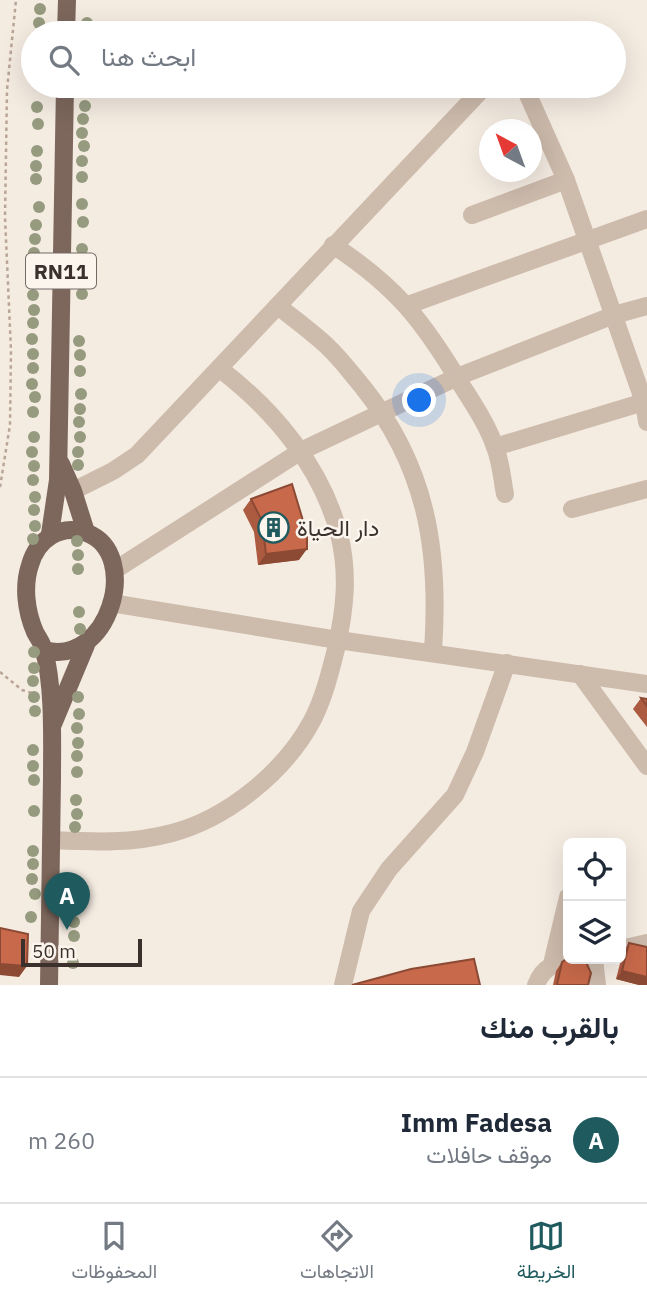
<!DOCTYPE html>
<html lang="ar">
<meta charset="utf-8">
<style>
body{margin:0;font-family:"IBM Plex Sans",Vazirmatn,sans-serif;background:#f6f6f7;color:#1f2937;direction:rtl}
.controls{position:absolute;right:21px;bottom:21px;display:grid;overflow:hidden;border-radius:10px;box-shadow:0 7px 28px #0002}
.controls button{width:63px;height:63px;display:grid;place-items:center;padding:0;border:0;border-bottom:2px solid #e0e1e3;background:#fff;color:#1f2937;font:35px sans-serif}
.compass{position:absolute;left:479px;top:119px;width:63px;height:63px;border-radius:50%;background:#fff;box-shadow:0 7px 28px #0002;rotate:319deg}
.scale{position:absolute;left:21px;bottom:18px;width:121px;box-sizing:border-box;padding-left:7px;border:4px solid #3b302b;border-top:0;font-size:19px;line-height:24px;white-space:nowrap;color:#3b302b;-webkit-text-stroke:5px #fbf5ee;paint-order:stroke}
.you{position:absolute;left:420px;top:401px;width:24px;height:24px;margin:-18px;border:5px solid #fff;border-radius:50%;background:#1a73e8;box-shadow:0 0 0 10px #1a73e833}
.badge{display:grid;place-items:center;width:46px;height:46px;border-radius:50%;background:#1f5a5e;color:#fff;font-size:23px;font-weight:700}
.pin{position:absolute;translate:-50% -58px;filter:drop-shadow(0 2px 4px #0008)}
.pin::after{content:'';position:absolute;top:37px;width:24px;height:21px;background:inherit;clip-path:polygon(0 0,100% 0,50% 100%)}
.list{margin:0;padding:0;list-style:none}
h2{display:flex;justify-content:space-between;align-items:center;height:91px;margin:0;padding:0 28px;font-size:30px}
h2 small{font-size:23px;font-weight:400;color:#747a83}
.list li{display:grid;grid-template-columns:46px 1fr auto;gap:21px;align-items:center;box-sizing:border-box;height:126px;padding:0 28px;border-top:2px solid #e0e1e3}
.list b{display:block;font-size:26px;white-space:nowrap}
.list p{margin:0;font-size:23px;white-space:nowrap;color:#747a83}
.list em{font-size:23px;font-style:normal;color:#747a83}
.icon{flex:none;width:38px;height:38px;fill:none;stroke:currentColor;stroke-width:2;stroke-linecap:round;stroke-linejoin:round}
.map{position:relative;flex:none;width:647px;height:985px;overflow:hidden;direction:ltr}
.search{position:absolute;background:#fff;box-shadow:0 7px 28px #0002;left:21px;right:21px;top:21px;height:77px;display:flex;align-items:center;gap:18px;box-sizing:border-box;padding:0 24px;border-radius:38px;color:#747a83;font-size:26px}
.sheet{height:217px;background:#fff}
nav{display:flex;justify-content:space-around;align-items:center;box-sizing:border-box;height:98px;border-top:2px solid #e0e1e3;background:#fff;font-size:19px;color:#747a83}
nav a{display:grid;justify-items:center;gap:4px}
nav .on{color:#1f5a5e}
.map>svg:first-child{display:block}
</style>
<div class="map">
<svg width="647" height="985" viewBox="0 0 647 985">
<rect width="100%" height="100%" fill="#f4ebe1"/>
<g fill="none" stroke-linecap="round" stroke-linejoin="round">
<g stroke="#b9a596" stroke-width="2.5" stroke-dasharray="3.5 3.5" stroke-linecap="butt">
<path d="M 0,487 L 10,425 L 11,351 L 5,217 L 7,90 L 16,0"/>
<path d="M 0,672 L 22,690 L 35,694"/>
</g>
<g stroke="#cdbbac" stroke-width="18">
<path d="M 524,86 L 566,180 L 644,402 L 647,422"/>
<path d="M 472,215 L 566,180"/>
<path d="M 333,245 C 397,287 423,321 462,386 C 474,405 488,426 495,447 C 501,462 502,479 505,494"/>
<path d="M 408,305 L 647,219"/>
<path d="M 278,306 C 294,319 312,332 327,346 C 340,358 351,373 362,386 C 427,467 440,550 433,651"/>
<path d="M 495,447 L 644,402"/>
<path d="M 73,491 L 113,471 L 137,455 L 485,86"/>
<path d="M 572,509 L 647,489"/>
<path d="M 115,570 L 301,451 L 457,377 L 614,315 L 647,306"/>
<path d="M 111,603 L 338,640 L 647,684"/>
<path d="M 580,674 L 647,766"/>
<path d="M 51,840 C 93,842 132,844 172,833 C 228,818 286,771 313,719 C 324,697 330,673 336,649 C 345,610 349,573 339,534 C 322,468 274,410 220,369"/>
<path d="M 621,949 L 647,943"/>
<path d="M 594,959 L 597,985"/>
<path d="M 552,964 L 568,897"/>
<path d="M 343,985 L 361,911 L 389,869 L 455,795 L 475,752 L 507,663"/>
<path d="M 536,985 C 543,966 556,963 574,959"/>
</g>
<g stroke="#7d675c" stroke-width="18">
<path d="M 66,33 L 67,0"/>
<path d="M 61,464 L 73,491 L 86,532"/>
<path d="M 50,534 L 58,480 L 65,86"/>
<path d="M 44,650 C 109,668 142,554 87,533 C 60,523 37,540 30,565 C 23,586 26,611 35,632 C 38,638 43,644 44,651 C 54,686 52,741 52,778 C 51,847 50,916 49,985"/>
<path d="M 53,724 L 86,645"/>
</g>
</g>
<g fill="#969b7f">
<circle cx="40" cy="9" r="6"/>
<circle cx="39" cy="23" r="6"/>
<circle cx="87" cy="23" r="6"/>
<circle cx="85" cy="106" r="6"/>
<circle cx="37" cy="107" r="6"/>
<circle cx="83" cy="119" r="6"/>
<circle cx="38" cy="124" r="6"/>
<circle cx="82" cy="133" r="6"/>
<circle cx="84" cy="146" r="6"/>
<circle cx="37" cy="151" r="6"/>
<circle cx="82" cy="161" r="6"/>
<circle cx="36" cy="166" r="6"/>
<circle cx="82" cy="177" r="6"/>
<circle cx="36" cy="179" r="6"/>
<circle cx="82" cy="204" r="6"/>
<circle cx="39" cy="207" r="6"/>
<circle cx="83" cy="222" r="6"/>
<circle cx="36" cy="225" r="6"/>
<circle cx="35" cy="239" r="6"/>
<circle cx="82" cy="249" r="6"/>
<circle cx="34" cy="253" r="6"/>
<circle cx="83" cy="263" r="6"/>
<circle cx="82" cy="278" r="6"/>
<circle cx="35" cy="281" r="6"/>
<circle cx="82" cy="294" r="6"/>
<circle cx="33" cy="295" r="6"/>
<circle cx="34" cy="310" r="6"/>
<circle cx="33" cy="323" r="6"/>
<circle cx="32" cy="339" r="6"/>
<circle cx="79" cy="341" r="6"/>
<circle cx="33" cy="354" r="6"/>
<circle cx="80" cy="355" r="6"/>
<circle cx="33" cy="368" r="6"/>
<circle cx="80" cy="371" r="6"/>
<circle cx="32" cy="384" r="6"/>
<circle cx="81" cy="394" r="6"/>
<circle cx="35" cy="397" r="6"/>
<circle cx="80" cy="409" r="6"/>
<circle cx="33" cy="412" r="6"/>
<circle cx="79" cy="422" r="6"/>
<circle cx="34" cy="437" r="6"/>
<circle cx="80" cy="437" r="6"/>
<circle cx="32" cy="452" r="6"/>
<circle cx="78" cy="452" r="6"/>
<circle cx="78" cy="465" r="6"/>
<circle cx="34" cy="466" r="6"/>
<circle cx="33" cy="480" r="6"/>
<circle cx="35" cy="497" r="6"/>
<circle cx="34" cy="510" r="6"/>
<circle cx="35" cy="526" r="6"/>
<circle cx="33" cy="539" r="6"/>
<circle cx="77" cy="541" r="6"/>
<circle cx="78" cy="555" r="6"/>
<circle cx="78" cy="569" r="6"/>
<circle cx="79" cy="612" r="6"/>
<circle cx="80" cy="629" r="6"/>
<circle cx="34" cy="652" r="6"/>
<circle cx="34" cy="668" r="6"/>
<circle cx="33" cy="681" r="6"/>
<circle cx="34" cy="697" r="6"/>
<circle cx="78" cy="697" r="6"/>
<circle cx="35" cy="711" r="6"/>
<circle cx="79" cy="714" r="6"/>
<circle cx="77" cy="728" r="6"/>
<circle cx="78" cy="743" r="6"/>
<circle cx="33" cy="750" r="6"/>
<circle cx="77" cy="756" r="6"/>
<circle cx="33" cy="766" r="6"/>
<circle cx="77" cy="772" r="6"/>
<circle cx="34" cy="780" r="6"/>
<circle cx="76" cy="800" r="6"/>
<circle cx="34" cy="811" r="6"/>
<circle cx="77" cy="814" r="6"/>
<circle cx="75" cy="827" r="6"/>
<circle cx="33" cy="851" r="6"/>
<circle cx="33" cy="864" r="6"/>
<circle cx="32" cy="879" r="6"/>
<circle cx="75" cy="892" r="6"/>
<circle cx="35" cy="894" r="6"/>
<circle cx="75" cy="907" r="6"/>
<circle cx="31" cy="917" r="6"/>
<circle cx="74" cy="922" r="6"/>
<circle cx="74" cy="936" r="6"/>
<circle cx="73" cy="963" r="6"/>
</g>
<g fill="#ac5a40">
<path d="M 251,499 L 299,560 L 258,565 L 254,532 L 243,510 Z"/>
<path d="M 641,698 L 647,699 L 647,727 L 633,709 Z"/>
<path d="M 629,943 L 647,985 L 639,985 L 616,979 L 623,952 Z"/>
<path d="M 562,962 L 588,985 L 553,985 L 556,971 Z"/>
</g>
<g fill="#8c4a34">
<path d="M 307,549 L 299,560 L 258,565 L 266,554 Z"/>
<path d="M 0,964 L 27,966 L 19,977 L 0,975 Z"/>
<path d="M 622,971 L 647,977 L 647,985 L 639,985 L 616,979 Z"/>
</g>
<g fill="#c8694b" stroke="#8c4a34" stroke-width="2">
<path d="M 292,484 L 307,534 L 307,549 L 266,554 L 262,521 L 251,499 Z"/>
<path d="M 641,698 L 647,699 L 647,706 Z"/>
<path d="M 0,928 L 28,934 L 27,966 L 0,964 Z"/>
<path d="M 629,943 L 647,947 L 647,977 L 622,971 Z"/>
<path d="M 568,958 L 568,959 L 586,962 L 591,973 L 588,985 L 557,985 L 562,962 Z"/>
<path d="M 474,959 L 480,985 L 352,985 L 411,969 Z"/>
</g>
<defs>
<symbol id="building-ring" viewBox="-11 -11 22 22"><circle r="9.5" fill="#fbf5ee" stroke="#1f5a5e" stroke-width="1.5"/><path d="M-4-6H4V6H1V3H-1V6H-4ZM-2.5-4.3h1.7v1.8h-1.7ZM.8-4.3h1.7v1.8H.8ZM-2.5-1h1.7V.8h-1.7ZM.8-1h1.7V.8H.8Z" fill="#1f5a5e"/></symbol>
</defs>
<g fill-rule="evenodd">
<use href="#building-ring" x="256" y="510" width="35" height="35"/>
</g>
<g text-anchor="middle" dominant-baseline="central" stroke-width="5" stroke-linejoin="round" paint-order="stroke">
<rect fill="#fbf5ee" stroke="#756b66" stroke-width="2" x="26" y="253.5" width="70" height="35" rx="5"/>
<g font-size="21" font-weight="bold" fill="#3b302b">
<text x="61" y="271">RN11</text>
</g>
<g font-size="23" fill="#3b302b" stroke="#fbf5ee" text-anchor="start">
<text x="297" y="527">دار الحياة</text>
</g>
</g>
</svg>
<div class="controls">
<button><svg class="icon" aria-label="locate" viewBox="0 0 24 24"><circle cx="12" cy="12" r="6"/><path d="M12 2v4M12 18v4M2 12h4M18 12h4"/></svg></button>
<button><svg class="icon" aria-label="layers" viewBox="0 0 24 24"><path d="M12 4l9 5-9 5-9-5zM3 14l9 5 9-5"/></svg></button>
</div>
<svg class="compass" viewBox="-18 -18 36 36"><path d="M0-13l5 13h-10z" fill="#e53935"/><path d="M0 13l5-13h-10z" fill="#747a83"/></svg>
<div class="scale">50 m</div>
<div class="you"></div>
<div class="pin badge" style="left:67px;top:930px">A</div>
<div class="search"><svg class="icon" aria-label="search" viewBox="0 0 24 24"><circle cx="10" cy="10" r="6"/><path d="M15 15l6 6"/></svg>ابحث هنا</div>
</div>
<section class="sheet">
<h2>بالقرب منك<small></small></h2>
<ul class="list">
<li><span class="badge">A</span><div><b>Imm Fadesa</b><p>موقف حافلات</p></div><em>260 m</em></li>
</ul>
</section>
<nav>
<a class="on"><svg class="icon" aria-label="map" viewBox="0 0 24 24"><path d="M3 6l6-2 6 2 6-2v14l-6 2-6-2-6 2zM9 4v14M15 6v14"/></svg>الخريطة</a>
<a><svg class="icon" aria-label="directions" viewBox="0 0 24 24"><path d="M12 3l9 9-9 9-9-9zM9 14v-3h6M13 9l2 2-2 2"/></svg>الاتجاهات</a>
<a><svg class="icon" aria-label="saved" viewBox="0 0 24 24"><path d="M7 4h10v16l-5-4-5 4z"/></svg>المحفوظات</a>
</nav>
